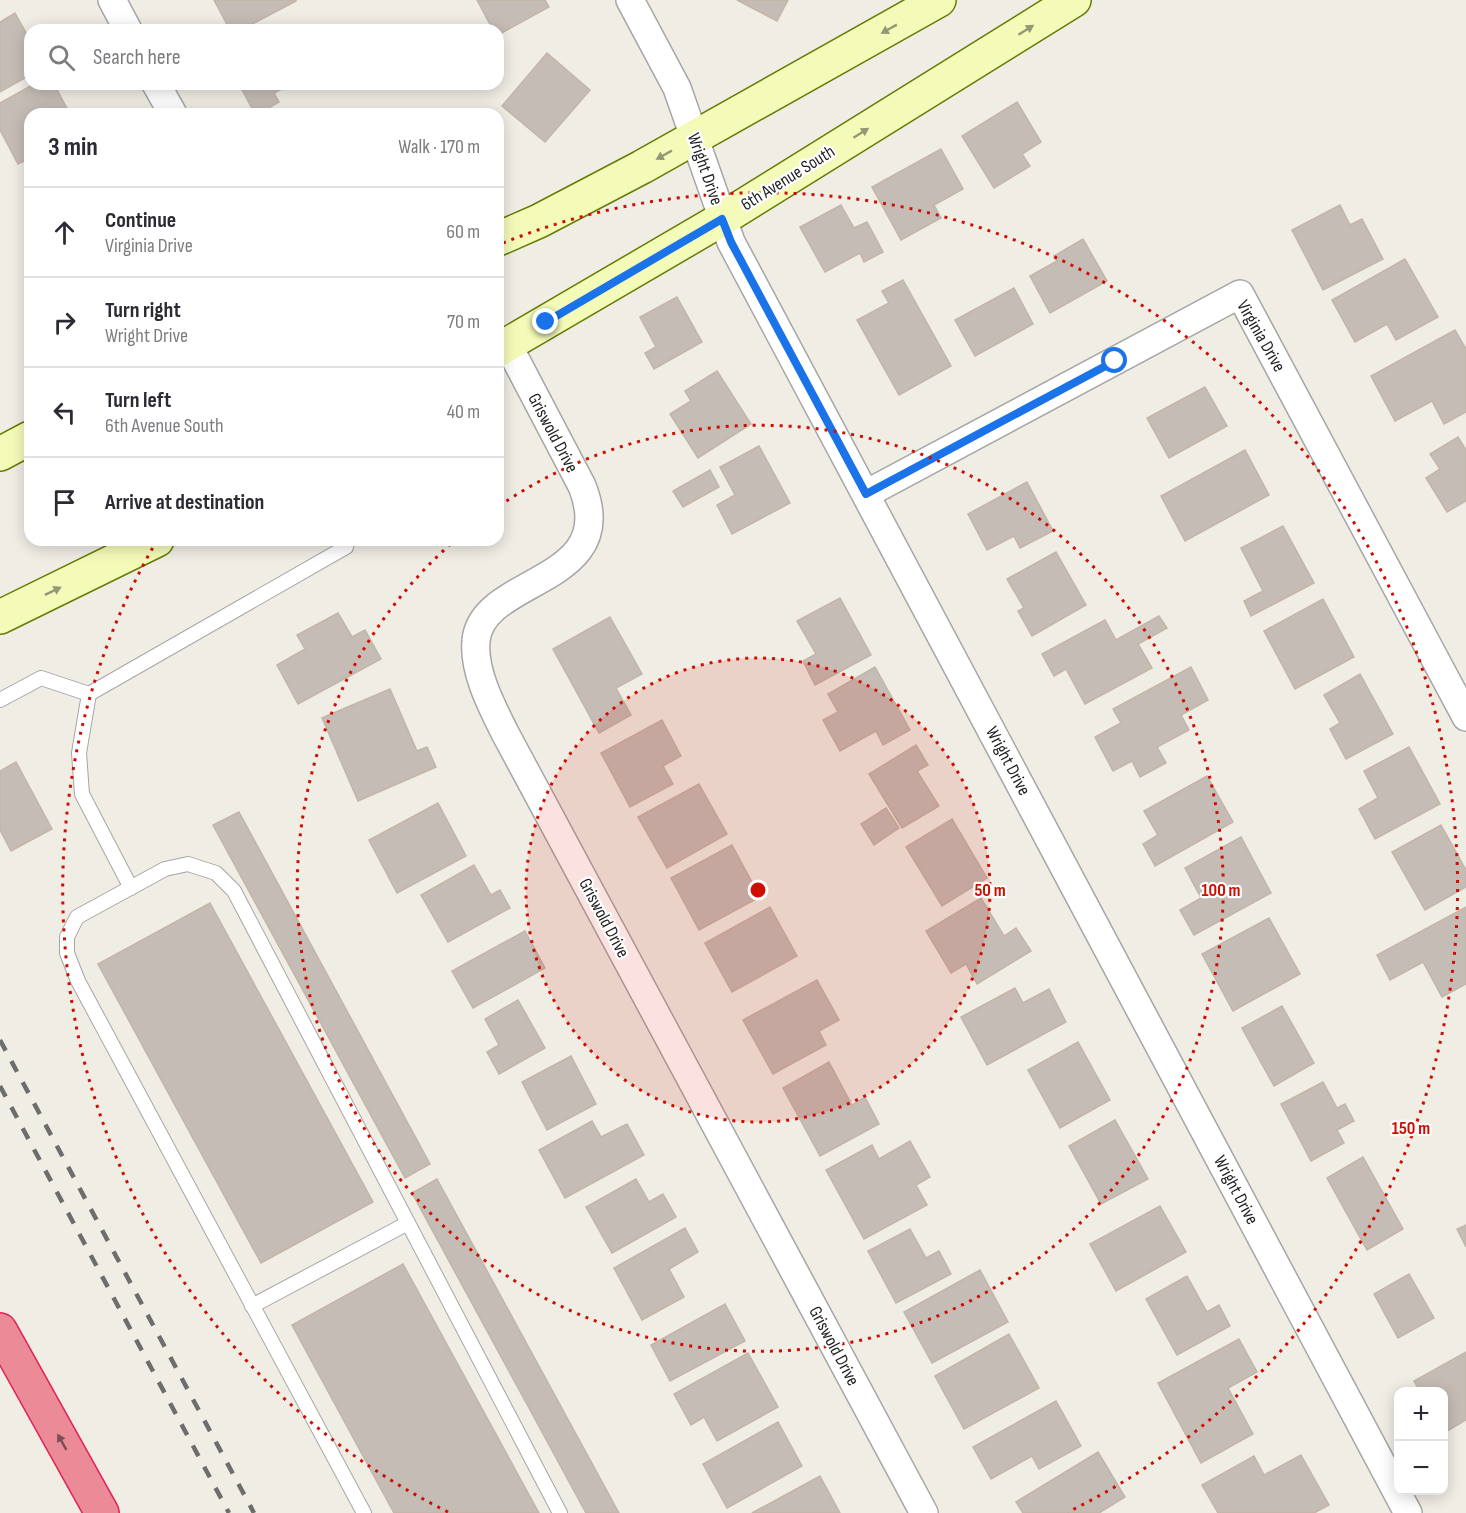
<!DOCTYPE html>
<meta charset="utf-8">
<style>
body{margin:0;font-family:"Sofia Sans Condensed",sans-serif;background:#f7f7f7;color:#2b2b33}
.controls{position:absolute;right:18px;bottom:18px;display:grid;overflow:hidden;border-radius:12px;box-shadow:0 3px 15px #0003}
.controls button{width:54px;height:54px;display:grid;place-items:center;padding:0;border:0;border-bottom:2px solid #e1e1e2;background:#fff;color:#2b2b33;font:30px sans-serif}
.stop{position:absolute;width:18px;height:18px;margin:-14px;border:4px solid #1a73e8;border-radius:50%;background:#fff}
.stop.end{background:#1a73e8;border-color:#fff;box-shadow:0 2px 6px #0008}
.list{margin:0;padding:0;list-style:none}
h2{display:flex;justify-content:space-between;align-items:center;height:78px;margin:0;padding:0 24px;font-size:26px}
h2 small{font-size:20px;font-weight:400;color:#7c7c81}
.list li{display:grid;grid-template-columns:39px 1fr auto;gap:18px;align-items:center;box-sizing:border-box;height:90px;padding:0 24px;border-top:2px solid #e1e1e2}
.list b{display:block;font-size:22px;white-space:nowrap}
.list p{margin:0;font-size:20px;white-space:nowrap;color:#7c7c81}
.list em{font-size:20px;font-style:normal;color:#7c7c81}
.icon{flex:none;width:33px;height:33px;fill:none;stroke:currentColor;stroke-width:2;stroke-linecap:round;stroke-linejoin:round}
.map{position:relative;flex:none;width:1466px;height:1513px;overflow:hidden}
.search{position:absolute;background:#fff;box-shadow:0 3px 15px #0003;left:24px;top:24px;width:480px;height:66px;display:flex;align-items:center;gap:15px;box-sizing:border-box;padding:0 21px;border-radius:18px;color:#7c7c81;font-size:22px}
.panel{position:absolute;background:#fff;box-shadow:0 3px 15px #0003;left:24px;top:108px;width:480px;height:438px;border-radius:18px}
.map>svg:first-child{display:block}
</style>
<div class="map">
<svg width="1466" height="1513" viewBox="0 0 1466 1513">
<rect width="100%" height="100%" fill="#f0ede5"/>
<g fill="#c5bcb5" stroke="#c3b5a7" stroke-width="1.5">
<path d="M 214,0 L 296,0 L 296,1 L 241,30 L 230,30 Z"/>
<path d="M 477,0 L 545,0 L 549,7 L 498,35 L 498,30 L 493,30 Z"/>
<path d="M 737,0 L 788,0 L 777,21 Z"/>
<path d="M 15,13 L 30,40 L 30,75 L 0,92 L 0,22 Z"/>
<path d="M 547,53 L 590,90 L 545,142 L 502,106 Z"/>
<path d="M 34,84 L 54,84 L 70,114 L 30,114 L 30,158 L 18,164 L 0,130 L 0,103 Z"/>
<path d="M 239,84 L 291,84 L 274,93 L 279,102 L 258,114 L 255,114 Z"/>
<path d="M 1017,102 L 1041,142 L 1022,154 L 1030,166 L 994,188 L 962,136 Z"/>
<path d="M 941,149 L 963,189 L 934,205 L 941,218 L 901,240 L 872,187 Z"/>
<path d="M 841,205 L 854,228 L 867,222 L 883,252 L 864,262 L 860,253 L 825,272 L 800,227 Z"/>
<path d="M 1340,205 L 1350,225 L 1362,219 L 1383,259 L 1323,290 L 1292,230 Z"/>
<path d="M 1083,239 L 1107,281 L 1050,313 L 1030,276 L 1057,261 L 1054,256 Z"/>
<path d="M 1405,259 L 1438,317 L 1396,340 L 1387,324 L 1355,342 L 1332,300 Z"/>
<path d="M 903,280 L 951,366 L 899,395 L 857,320 L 889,303 L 882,291 Z"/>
<path d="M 1014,288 L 1033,324 L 975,356 L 955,320 Z"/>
<path d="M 677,297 L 702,342 L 654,369 L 645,353 L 656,347 L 640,317 Z"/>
<path d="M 1455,330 L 1466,349 L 1466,412 L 1444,424 L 1432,401 L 1395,421 L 1371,376 Z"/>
<path d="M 717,371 L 751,424 L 698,458 L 670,414 L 691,401 L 685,391 Z"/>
<path d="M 1205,387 L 1227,426 L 1169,458 L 1147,418 Z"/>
<path d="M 1458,437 L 1466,450 L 1466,501 L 1447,512 L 1426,478 L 1440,469 L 1430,454 Z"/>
<path d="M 759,446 L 790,503 L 732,534 L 717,505 L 735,495 L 720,467 Z"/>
<path d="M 1245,450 L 1269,495 L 1185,541 L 1161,496 Z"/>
<path d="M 710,470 L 719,487 L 683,507 L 673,491 Z"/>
<path d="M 1027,482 L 1053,531 L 1020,548 L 1014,536 L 987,550 L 968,514 Z"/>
<path d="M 1283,526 L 1314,583 L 1251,616 L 1244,601 L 1263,591 L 1241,548 Z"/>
<path d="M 1056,552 L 1086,605 L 1032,636 L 1018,611 L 1024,608 L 1007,579 Z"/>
<path d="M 840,598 L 871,655 L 815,685 L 803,661 L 816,654 L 797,621 Z"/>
<path d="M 1323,599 L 1354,657 L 1295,689 L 1264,631 Z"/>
<path d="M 338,613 L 352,637 L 365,630 L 381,659 L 298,704 L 277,665 L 305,649 L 297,635 Z"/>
<path d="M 1159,616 L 1167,628 L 1138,644 L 1152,668 L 1085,704 L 1066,669 L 1054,676 L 1042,654 L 1105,620 L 1116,640 Z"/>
<path d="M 610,617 L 642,674 L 616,688 L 631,715 L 599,733 L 553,649 Z"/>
<path d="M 875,667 L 910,730 L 883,745 L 876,731 L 840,751 L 823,720 L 838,712 L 828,694 Z"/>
<path d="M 1191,667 L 1208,700 L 1181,715 L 1189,730 L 1157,747 L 1166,763 L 1140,777 L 1132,761 L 1113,771 L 1095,737 L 1121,723 L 1113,709 Z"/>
<path d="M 1360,674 L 1393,734 L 1346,759 L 1330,729 L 1340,723 L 1324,695 Z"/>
<path d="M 390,689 L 417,751 L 427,747 L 436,767 L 358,801 L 322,718 Z"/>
<path d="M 662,720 L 681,756 L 663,766 L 673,784 L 630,807 L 601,753 Z"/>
<path d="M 916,745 L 928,765 L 917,771 L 939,806 L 902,828 L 869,774 Z"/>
<path d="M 1409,747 L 1440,804 L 1375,839 L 1359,809 L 1378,798 L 1364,771 Z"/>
<path d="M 16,762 L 52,829 L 11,851 L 0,830 L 0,771 Z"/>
<path d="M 1207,776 L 1233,822 L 1155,866 L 1143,844 L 1158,835 L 1144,811 Z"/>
<path d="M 699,784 L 727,834 L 667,868 L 638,817 Z"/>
<path d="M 438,803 L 466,856 L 397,893 L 369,840 Z"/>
<path d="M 886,808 L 899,828 L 874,845 L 861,824 Z"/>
<path d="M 239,812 L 430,1164 L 405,1178 L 213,825 Z"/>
<path d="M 952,819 L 987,878 L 942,906 L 906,847 Z"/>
<path d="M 1441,825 L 1466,870 L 1466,887 L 1425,910 L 1392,852 Z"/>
<path d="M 1241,837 L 1271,893 L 1194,935 L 1180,910 L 1201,898 L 1185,868 Z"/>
<path d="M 732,845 L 760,897 L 699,930 L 671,878 Z"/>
<path d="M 474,865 L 491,895 L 500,890 L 510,908 L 448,942 L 421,895 Z"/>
<path d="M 981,898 L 1004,936 L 1016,928 L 1031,951 L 977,984 L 966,964 L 951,973 L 926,931 Z"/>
<path d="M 210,903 L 373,1202 L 261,1263 L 98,964 Z"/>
<path d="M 770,907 L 797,956 L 732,992 L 705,943 Z"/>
<path d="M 1466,907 L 1466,984 L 1442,997 L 1423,962 L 1390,980 L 1377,955 Z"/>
<path d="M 1269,918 L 1300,974 L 1233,1011 L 1202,954 Z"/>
<path d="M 525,931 L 545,968 L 473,1008 L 452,971 Z"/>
<path d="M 817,980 L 839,1020 L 819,1031 L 826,1045 L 773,1074 L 743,1020 Z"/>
<path d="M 1015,988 L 1023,1003 L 1049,989 L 1066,1022 L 987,1065 L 961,1017 Z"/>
<path d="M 518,1000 L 545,1048 L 499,1074 L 487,1052 L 499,1045 L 485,1019 Z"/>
<path d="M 1282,1006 L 1314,1063 L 1274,1086 L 1242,1028 Z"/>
<path d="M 1078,1042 L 1110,1100 L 1060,1128 L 1028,1070 Z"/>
<path d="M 571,1056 L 596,1104 L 547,1130 L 522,1082 Z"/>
<path d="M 829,1062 L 852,1105 L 865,1097 L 879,1124 L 820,1156 L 783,1088 Z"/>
<path d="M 1323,1082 L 1337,1108 L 1345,1104 L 1354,1121 L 1337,1130 L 1344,1143 L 1311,1161 L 1281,1104 Z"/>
<path d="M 1115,1120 L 1148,1179 L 1101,1204 L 1069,1146 Z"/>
<path d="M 592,1121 L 601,1137 L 627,1124 L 644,1155 L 565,1198 L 539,1150 Z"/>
<path d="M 910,1141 L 930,1177 L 916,1185 L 927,1205 L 864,1239 L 826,1170 L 872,1145 L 879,1159 Z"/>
<path d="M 1363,1157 L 1403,1229 L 1367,1250 L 1327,1178 Z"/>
<path d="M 437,1179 L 619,1513 L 586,1513 L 412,1193 Z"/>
<path d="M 636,1179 L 649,1202 L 663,1194 L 676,1217 L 612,1253 L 586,1207 Z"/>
<path d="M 1160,1206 L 1186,1252 L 1116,1291 L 1090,1244 Z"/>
<path d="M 1466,1225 L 1466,1247 L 1457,1229 Z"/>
<path d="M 685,1228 L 698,1252 L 669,1269 L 684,1297 L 642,1320 L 614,1268 Z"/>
<path d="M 910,1229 L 926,1258 L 939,1251 L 951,1274 L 896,1303 L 868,1251 Z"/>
<path d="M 403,1264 L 539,1513 L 394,1513 L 292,1325 Z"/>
<path d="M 980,1270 L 1008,1322 L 932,1363 L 904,1312 Z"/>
<path d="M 1409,1274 L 1434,1318 L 1398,1338 L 1374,1294 Z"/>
<path d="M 1187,1276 L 1207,1312 L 1219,1305 L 1230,1326 L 1177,1355 L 1146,1299 Z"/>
<path d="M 725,1304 L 745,1341 L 670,1381 L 651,1345 Z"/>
<path d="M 1009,1334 L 1039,1388 L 964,1429 L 935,1376 Z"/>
<path d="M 1239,1339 L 1257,1372 L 1228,1388 L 1253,1434 L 1201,1463 L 1158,1383 Z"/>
<path d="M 1466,1352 L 1466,1420 L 1444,1433 L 1444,1392 L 1420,1392 L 1414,1381 Z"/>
<path d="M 748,1353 L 778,1407 L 717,1441 L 704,1417 L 691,1425 L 674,1394 Z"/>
<path d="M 1056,1401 L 1081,1446 L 1039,1469 L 1032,1456 L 991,1479 L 973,1447 Z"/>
<path d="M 778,1422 L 802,1466 L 727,1508 L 703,1464 Z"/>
<path d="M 1098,1452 L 1125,1497 L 1099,1513 L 1023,1513 L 1016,1502 Z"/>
<path d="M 1301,1455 L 1329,1505 L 1314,1513 L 1218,1513 L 1202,1485 L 1254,1456 L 1264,1475 Z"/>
<path d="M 820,1476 L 840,1513 L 752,1513 Z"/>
</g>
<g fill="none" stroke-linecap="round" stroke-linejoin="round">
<defs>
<g id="lane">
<path d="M 89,694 L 79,753 L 82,794 L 131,888"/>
<path d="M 0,700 L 41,678 L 89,694 L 346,547 L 347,540"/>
<path d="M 252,1306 L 408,1223"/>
<path d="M 364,1513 L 78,981 L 67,953 L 67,937 L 77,917 L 165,869 L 188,864 L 216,873 L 234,891 L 560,1513"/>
</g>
<g id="street">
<path d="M 112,0 L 128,30"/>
<path d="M 630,0 L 677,88 L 731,242 L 1408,1513"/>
<path d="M 156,84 L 173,114"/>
<path d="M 508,345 L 582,486 C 622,585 481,576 476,641 C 473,671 492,707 505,733 L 924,1513"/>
<path d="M 866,494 L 1240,294 L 1466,717"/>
</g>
<g id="secondary">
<path d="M 498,239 L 539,221 L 642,167 L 939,0"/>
<path d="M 498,350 L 722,219 L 1074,0"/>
<path d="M 0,454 L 30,438"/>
<path d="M 0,617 L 157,540"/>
</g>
<path id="highway" d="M 0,1330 L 102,1513"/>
</defs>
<use href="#lane" stroke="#a6a6a6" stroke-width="16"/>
<use href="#street" stroke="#a6a6a6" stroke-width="30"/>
<use href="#secondary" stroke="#667b02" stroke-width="36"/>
<use href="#highway" stroke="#e02156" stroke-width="36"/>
<use href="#lane" stroke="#fff" stroke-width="14"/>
<use href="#street" stroke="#fff" stroke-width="27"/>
<use href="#secondary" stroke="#f4fbb9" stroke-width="33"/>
<use href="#highway" stroke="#ea8b97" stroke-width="33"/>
<g stroke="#6d6d6d" stroke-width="4.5" stroke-dasharray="12 12" stroke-linecap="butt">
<path d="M 0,1040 L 254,1513"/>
<path d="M 0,1086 L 229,1513"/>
</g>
</g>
<defs><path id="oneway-solid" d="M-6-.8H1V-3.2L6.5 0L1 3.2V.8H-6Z" transform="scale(1.5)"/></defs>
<g fill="#949874">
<use href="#oneway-solid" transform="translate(889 29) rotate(151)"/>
<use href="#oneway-solid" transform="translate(1026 30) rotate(-32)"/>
<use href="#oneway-solid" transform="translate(861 133) rotate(-32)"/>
<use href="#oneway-solid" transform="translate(664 155) rotate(151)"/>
<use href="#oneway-solid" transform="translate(53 591) rotate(-26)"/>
</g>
<use fill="#7a5055" href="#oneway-solid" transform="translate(62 1442) rotate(-119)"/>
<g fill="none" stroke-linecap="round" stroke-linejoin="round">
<path stroke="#1a73e8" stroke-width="8" d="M 546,322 L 722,219 L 731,242 L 866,494 L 1115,361"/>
</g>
<circle cx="758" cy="890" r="232" fill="#cf0d00" fill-opacity=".12"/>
<g fill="none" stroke="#cf0d00" stroke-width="3" stroke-dasharray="3 6">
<circle cx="758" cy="890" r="232"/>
<path d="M499 506A463 463 0 1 1 454 541"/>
<path d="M448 1512A695 695 0 0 1 156 542M503 243A695 695 0 0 1 1068 1512"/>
</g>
<g text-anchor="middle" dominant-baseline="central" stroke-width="4.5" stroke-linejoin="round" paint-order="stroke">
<g font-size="18" fill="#1f1f1f" stroke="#fff">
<text transform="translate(705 169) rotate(71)">Wright Drive</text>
<text transform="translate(788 178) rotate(-32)">6th Avenue South</text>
<text transform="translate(1261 336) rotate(60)">Virginia Drive</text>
<text transform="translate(553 433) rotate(62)">Griswold Drive</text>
<text transform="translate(1008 761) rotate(62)">Wright Drive</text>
<text transform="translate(604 918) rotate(62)">Griswold Drive</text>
<text transform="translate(1236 1190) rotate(62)">Wright Drive</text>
<text transform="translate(834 1346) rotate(62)">Griswold Drive</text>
</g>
</g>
<circle cx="758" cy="890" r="9" fill="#cf0d00" stroke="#fff" stroke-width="3"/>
<g font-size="18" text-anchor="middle" font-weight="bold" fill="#cf0d00" stroke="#fff" stroke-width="4.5" stroke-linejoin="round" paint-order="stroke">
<text x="990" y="896">50 m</text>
<text x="1221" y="896">100 m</text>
<text x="1411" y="1134">150 m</text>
</g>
</svg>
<div class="controls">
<button>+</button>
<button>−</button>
</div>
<div class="stop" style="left:1115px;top:361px"></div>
<div class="stop end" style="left:546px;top:322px"></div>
<div class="search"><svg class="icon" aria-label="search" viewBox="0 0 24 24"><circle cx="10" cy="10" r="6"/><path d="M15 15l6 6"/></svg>Search here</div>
<section class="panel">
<h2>3 min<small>Walk · 170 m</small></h2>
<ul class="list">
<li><svg class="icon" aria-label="ahead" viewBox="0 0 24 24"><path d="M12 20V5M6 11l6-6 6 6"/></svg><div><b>Continue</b><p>Virginia Drive</p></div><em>60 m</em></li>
<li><svg class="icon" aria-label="right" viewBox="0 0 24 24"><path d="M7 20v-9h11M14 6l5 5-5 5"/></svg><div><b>Turn right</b><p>Wright Drive</p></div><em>70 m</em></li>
<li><svg class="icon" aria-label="left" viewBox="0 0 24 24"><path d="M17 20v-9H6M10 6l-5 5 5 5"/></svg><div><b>Turn left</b><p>6th Avenue South</p></div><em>40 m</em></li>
<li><svg class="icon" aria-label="arrive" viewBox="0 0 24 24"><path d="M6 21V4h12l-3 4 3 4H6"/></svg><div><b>Arrive at destination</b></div></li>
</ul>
</section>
</div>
